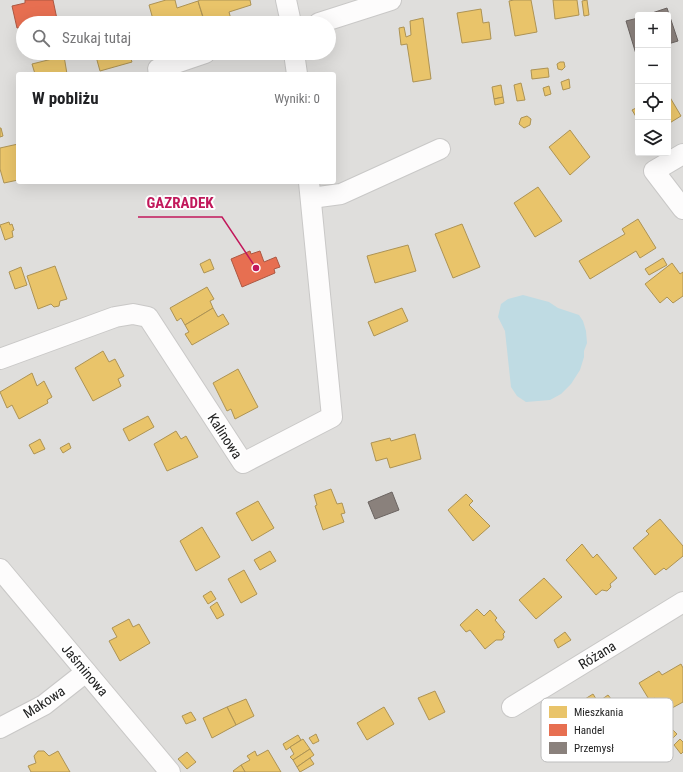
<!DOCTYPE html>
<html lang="pl">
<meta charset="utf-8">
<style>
body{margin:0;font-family:"Roboto Condensed",sans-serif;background:#f2f2f2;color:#202124}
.controls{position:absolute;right:12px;top:12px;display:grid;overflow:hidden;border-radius:4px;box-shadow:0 4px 16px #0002}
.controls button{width:36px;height:36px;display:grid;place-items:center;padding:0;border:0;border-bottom:1px solid #e0e0e0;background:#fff;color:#202124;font:20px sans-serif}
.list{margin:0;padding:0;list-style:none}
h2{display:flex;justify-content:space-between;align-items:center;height:52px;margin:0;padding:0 16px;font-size:17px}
h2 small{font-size:13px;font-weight:400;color:#757577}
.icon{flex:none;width:22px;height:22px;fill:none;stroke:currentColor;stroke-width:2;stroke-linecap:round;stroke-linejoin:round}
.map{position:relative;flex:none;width:683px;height:772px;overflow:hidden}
.search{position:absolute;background:#fff;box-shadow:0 4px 16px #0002;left:16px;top:16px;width:320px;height:44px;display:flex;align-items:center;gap:10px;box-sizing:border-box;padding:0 14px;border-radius:22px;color:#757577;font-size:15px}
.panel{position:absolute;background:#fff;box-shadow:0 4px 16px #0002;left:16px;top:72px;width:320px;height:112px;border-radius:4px}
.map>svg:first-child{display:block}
</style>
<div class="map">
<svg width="683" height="772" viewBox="0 0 683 772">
<rect width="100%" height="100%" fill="#f0eeeb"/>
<path fill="#dfdedc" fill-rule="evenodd" d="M 0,0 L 683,0 L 683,772 L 0,772 ZM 638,15 L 668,15 L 668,153 L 638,153 ZM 23,23 L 329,23 L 329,53 L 23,53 ZM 18,74 L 334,74 L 334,182 L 18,182 Z"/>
<path fill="#bfdbe3" d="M 523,295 L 549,302 L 558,308 L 579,315 L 583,321 L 586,331 L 587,343 L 584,351 L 584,357 L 580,370 L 571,384 L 561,394 L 550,400 L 526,402 L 517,396 L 511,387 L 505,331 L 498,317 L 501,304 L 508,299 Z"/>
<g fill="#e9c46a" stroke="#ad9354">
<path d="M 166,0 L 175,0 L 177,8 L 198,1 L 204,21 L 198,23 L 154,23 L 149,5 Z"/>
<path d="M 200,0 L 250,0 L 251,5 L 229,12 L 232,23 L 205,23 L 198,1 Z"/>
<path d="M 514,0 L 531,0 L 537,32 L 515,36 L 509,1 Z"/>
<path d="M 553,0 L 577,0 L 579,15 L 555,19 Z"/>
<path d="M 587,0 L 589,15 L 584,16 L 582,1 Z"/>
<path d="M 481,9 L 483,23 L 489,22 L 491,39 L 462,43 L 457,13 Z"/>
<path d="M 423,18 L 431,79 L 413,82 L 407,44 L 401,45 L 399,28 L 404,27 L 406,37 L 411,35 L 410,21 Z"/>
<path d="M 95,53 L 129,53 L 132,62 L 100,71 Z"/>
<path d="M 64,56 L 67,74 L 35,74 L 32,64 Z"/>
<path d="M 560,62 L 564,62 L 565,67 L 562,70 L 558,69 L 557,64 Z"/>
<path d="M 548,68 L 549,77 L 532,79 L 531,70 Z"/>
<path d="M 569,79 L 570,88 L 563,90 L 561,82 Z"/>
<path d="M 521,83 L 525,100 L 517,101 L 514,85 Z"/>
<path d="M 501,85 L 503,97 L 494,99 L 492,87 Z"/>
<path d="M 549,86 L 551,94 L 545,96 L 543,88 Z"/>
<path d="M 668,94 L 681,116 L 668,124 Z"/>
<path d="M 503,97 L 504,103 L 495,105 L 494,99 Z"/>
<path d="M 638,107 L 638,120 L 632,110 Z"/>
<path d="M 527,116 L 531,119 L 530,125 L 524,128 L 519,124 L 521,118 Z"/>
<path d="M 0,128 L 1,128 L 3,136 L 0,137 Z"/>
<path d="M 570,130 L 590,157 L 570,175 L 549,147 Z"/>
<path d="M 18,144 L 18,180 L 4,183 L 0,169 L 0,148 Z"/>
<path d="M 538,187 L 562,221 L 535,237 L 514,203 Z"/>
<path d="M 638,219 L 656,248 L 640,258 L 636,251 L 590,279 L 579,261 L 625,234 L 622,229 Z"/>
<path d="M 9,222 L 10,225 L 12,224 L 14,230 L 12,231 L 13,237 L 5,240 L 0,225 Z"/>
<path d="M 462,224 L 480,267 L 453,278 L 435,234 Z"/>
<path d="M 408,245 L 416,271 L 375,283 L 367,256 Z"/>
<path d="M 663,258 L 667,265 L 649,275 L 645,269 Z"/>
<path d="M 210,259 L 214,269 L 204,273 L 200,264 Z"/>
<path d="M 672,263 L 680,274 L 683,272 L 683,296 L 673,303 L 667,297 L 660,303 L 645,284 Z"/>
<path d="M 55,266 L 67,299 L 60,301 L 59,306 L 54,307 L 51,304 L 38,309 L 27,276 Z"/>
<path d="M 21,267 L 27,285 L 15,289 L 9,272 Z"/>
<path d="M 207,287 L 214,299 L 210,301 L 213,308 L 185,325 L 181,318 L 177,321 L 170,308 Z"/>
<path d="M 213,308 L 218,317 L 223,314 L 229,324 L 192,345 L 185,334 L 189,332 L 185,325 Z"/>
<path d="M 402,308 L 408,321 L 374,336 L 368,322 Z"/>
<path d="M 103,351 L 109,362 L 115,359 L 124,376 L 118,379 L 121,386 L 93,401 L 75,368 Z"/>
<path d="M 238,369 L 258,407 L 235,419 L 231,409 L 227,411 L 213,383 Z"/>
<path d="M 32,373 L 37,386 L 44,381 L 52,397 L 47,400 L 48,403 L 19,419 L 12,405 L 7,408 L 0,392 Z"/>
<path d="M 148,416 L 154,427 L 129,441 L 123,429 Z"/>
<path d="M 176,431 L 181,439 L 186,436 L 198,457 L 167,471 L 154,444 Z"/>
<path d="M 415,434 L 421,459 L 390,468 L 387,458 L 376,461 L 371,443 L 390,438 L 391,441 Z"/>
<path d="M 40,439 L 45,449 L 34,454 L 29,445 Z"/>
<path d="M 69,443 L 71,448 L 63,453 L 60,448 Z"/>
<path d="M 331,489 L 337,504 L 342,503 L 345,513 L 341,514 L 344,522 L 323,530 L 315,506 L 317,505 L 314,495 Z"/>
<path d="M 466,494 L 473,501 L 469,505 L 490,526 L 473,541 L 448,510 Z"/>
<path d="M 258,501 L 274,528 L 252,541 L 236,513 Z"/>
<path d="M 660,519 L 683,546 L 683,556 L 666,570 L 664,568 L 655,575 L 633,548 L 649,534 L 646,531 Z"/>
<path d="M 202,527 L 220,557 L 196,571 L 180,541 Z"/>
<path d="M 582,544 L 593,558 L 597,554 L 617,578 L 610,584 L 611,587 L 607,591 L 602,590 L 596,595 L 566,560 Z"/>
<path d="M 270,551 L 276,561 L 260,570 L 254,560 Z"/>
<path d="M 244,570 L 257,594 L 241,603 L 228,579 Z"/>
<path d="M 544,578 L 562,597 L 536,619 L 519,600 Z"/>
<path d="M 211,591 L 216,599 L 208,604 L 203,596 Z"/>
<path d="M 217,602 L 224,615 L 217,619 L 210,607 Z"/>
<path d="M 477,609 L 484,616 L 490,610 L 497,618 L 495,620 L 505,632 L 503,634 L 504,637 L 502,640 L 496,640 L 485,649 L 470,630 L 466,632 L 460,625 Z"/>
<path d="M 129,619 L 133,627 L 139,624 L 150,643 L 120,661 L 109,641 L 117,637 L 112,628 Z"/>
<path d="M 565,632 L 571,640 L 558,648 L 554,640 Z"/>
<path d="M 681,664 L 683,668 L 683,702 L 663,713 L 655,698 L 650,701 L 639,683 L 659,671 L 662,675 Z"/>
<path d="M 435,691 L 445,712 L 429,720 L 418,698 Z"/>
<path d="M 593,694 L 598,702 L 608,695 L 612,700 L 617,700 L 619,706 L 618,710 L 622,716 L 579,741 L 567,722 L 590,708 L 585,699 Z"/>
<path d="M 246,699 L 254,716 L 236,725 L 227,707 Z"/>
<path d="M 227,707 L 236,725 L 212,738 L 203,718 Z"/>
<path d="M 384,707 L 394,724 L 367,740 L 357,723 Z"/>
<path d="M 191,712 L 196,720 L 186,724 L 182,716 Z"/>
<path d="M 670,727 L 677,734 L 670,741 L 663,733 Z"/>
<path d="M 316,734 L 319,741 L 313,744 L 309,738 Z"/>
<path d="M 298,735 L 301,740 L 286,750 L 283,744 Z"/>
<path d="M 303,739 L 310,749 L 293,760 L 290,757 L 294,754 L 290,747 Z"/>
<path d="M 680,739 L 683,742 L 683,752 L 681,754 L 674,745 Z"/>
<path d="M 310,749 L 314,755 L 297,767 L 293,760 Z"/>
<path d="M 268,750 L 281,772 L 245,772 L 241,765 L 250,760 L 247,756 L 255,751 L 257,756 Z"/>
<path d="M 38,751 L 44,751 L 49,756 L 58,751 L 70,772 L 31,772 L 28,766 L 36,763 L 34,756 Z"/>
<path d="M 187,752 L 196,762 L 187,769 L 178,759 Z"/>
<path d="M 310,758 L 314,764 L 300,772 L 297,767 Z"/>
<path d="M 241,765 L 245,772 L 234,772 L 233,771 Z"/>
</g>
<g fill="#e76f51" stroke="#ac5843">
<path d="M 25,0 L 53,0 L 57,19 L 38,23 L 23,23 L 23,27 L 17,28 L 12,6 L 25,3 Z"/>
<path d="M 250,251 L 251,254 L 260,251 L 264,262 L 276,257 L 280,267 L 274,269 L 275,273 L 242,287 L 231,259 Z"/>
</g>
<g fill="#8a817c" stroke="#6b6461">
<path d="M 667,8 L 678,41 L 668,44 L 668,15 L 646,15 Z"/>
<path d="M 638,18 L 638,54 L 636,54 L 626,21 Z"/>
<path d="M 392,492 L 399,510 L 375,519 L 368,502 Z"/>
</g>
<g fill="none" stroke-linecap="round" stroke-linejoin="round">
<defs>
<g id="street">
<path d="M 286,0 L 291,23"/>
<path d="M 319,23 L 391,0"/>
<path d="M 294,53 L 297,74"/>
<path d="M 158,69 L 205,53"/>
<path d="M 683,154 L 654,171 L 683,209"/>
<path d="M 311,198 L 341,194 L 440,149"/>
<path d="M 0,359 L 115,317 L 133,314 L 148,317 L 243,463 L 332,417 L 309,182"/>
<path d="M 0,569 L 170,772"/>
<path d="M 512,707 L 683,602"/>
<path d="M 0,728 L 44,705 L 86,672"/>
</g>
</defs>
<use href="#street" stroke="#c9c8c7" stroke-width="22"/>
<use href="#street" stroke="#fdfcfc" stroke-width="20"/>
</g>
<g text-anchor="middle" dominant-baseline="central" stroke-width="4" stroke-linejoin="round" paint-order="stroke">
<g font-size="14" fill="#222" stroke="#fff">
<text transform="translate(225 436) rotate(57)">Kalinowa</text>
<text transform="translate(597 655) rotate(-31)">Różana</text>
<text transform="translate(85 670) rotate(50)">Jaśminowa</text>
<text transform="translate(44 702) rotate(-33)">Makowa</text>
</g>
</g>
<rect x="541" y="698" width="132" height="64" rx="6" fill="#fff" stroke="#bdbdbd" stroke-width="1"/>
<rect x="549" y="706" width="18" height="12" fill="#e9c46a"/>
<rect x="549" y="724" width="18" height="12" fill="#e76f51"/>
<rect x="549" y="742" width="18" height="12" fill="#8a817c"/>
<g font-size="11" fill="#222">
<text x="574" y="716">Mieszkania</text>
<text x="574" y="734">Handel</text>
<text x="574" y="752">Przemysł</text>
</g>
<path fill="none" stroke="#c2185b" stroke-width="1.5" d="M256 268L222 217H138"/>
<circle fill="#c2185b" stroke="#fff" stroke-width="1.5" cx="256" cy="268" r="4"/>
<g font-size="15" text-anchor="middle" font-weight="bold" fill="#c2185b" stroke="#fff" stroke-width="4" stroke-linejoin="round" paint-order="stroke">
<text x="180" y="208">GAZRADEK</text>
</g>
</svg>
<div class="controls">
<button>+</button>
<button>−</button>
<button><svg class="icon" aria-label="locate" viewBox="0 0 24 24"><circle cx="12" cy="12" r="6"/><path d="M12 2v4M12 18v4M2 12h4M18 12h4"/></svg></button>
<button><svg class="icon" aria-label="layers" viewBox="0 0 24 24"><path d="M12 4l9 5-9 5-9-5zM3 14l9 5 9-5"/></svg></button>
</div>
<div class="search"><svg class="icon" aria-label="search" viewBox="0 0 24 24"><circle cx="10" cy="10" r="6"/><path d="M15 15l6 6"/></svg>Szukaj tutaj</div>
<section class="panel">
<h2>W pobliżu<small>Wyniki: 0</small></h2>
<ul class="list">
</ul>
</section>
</div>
